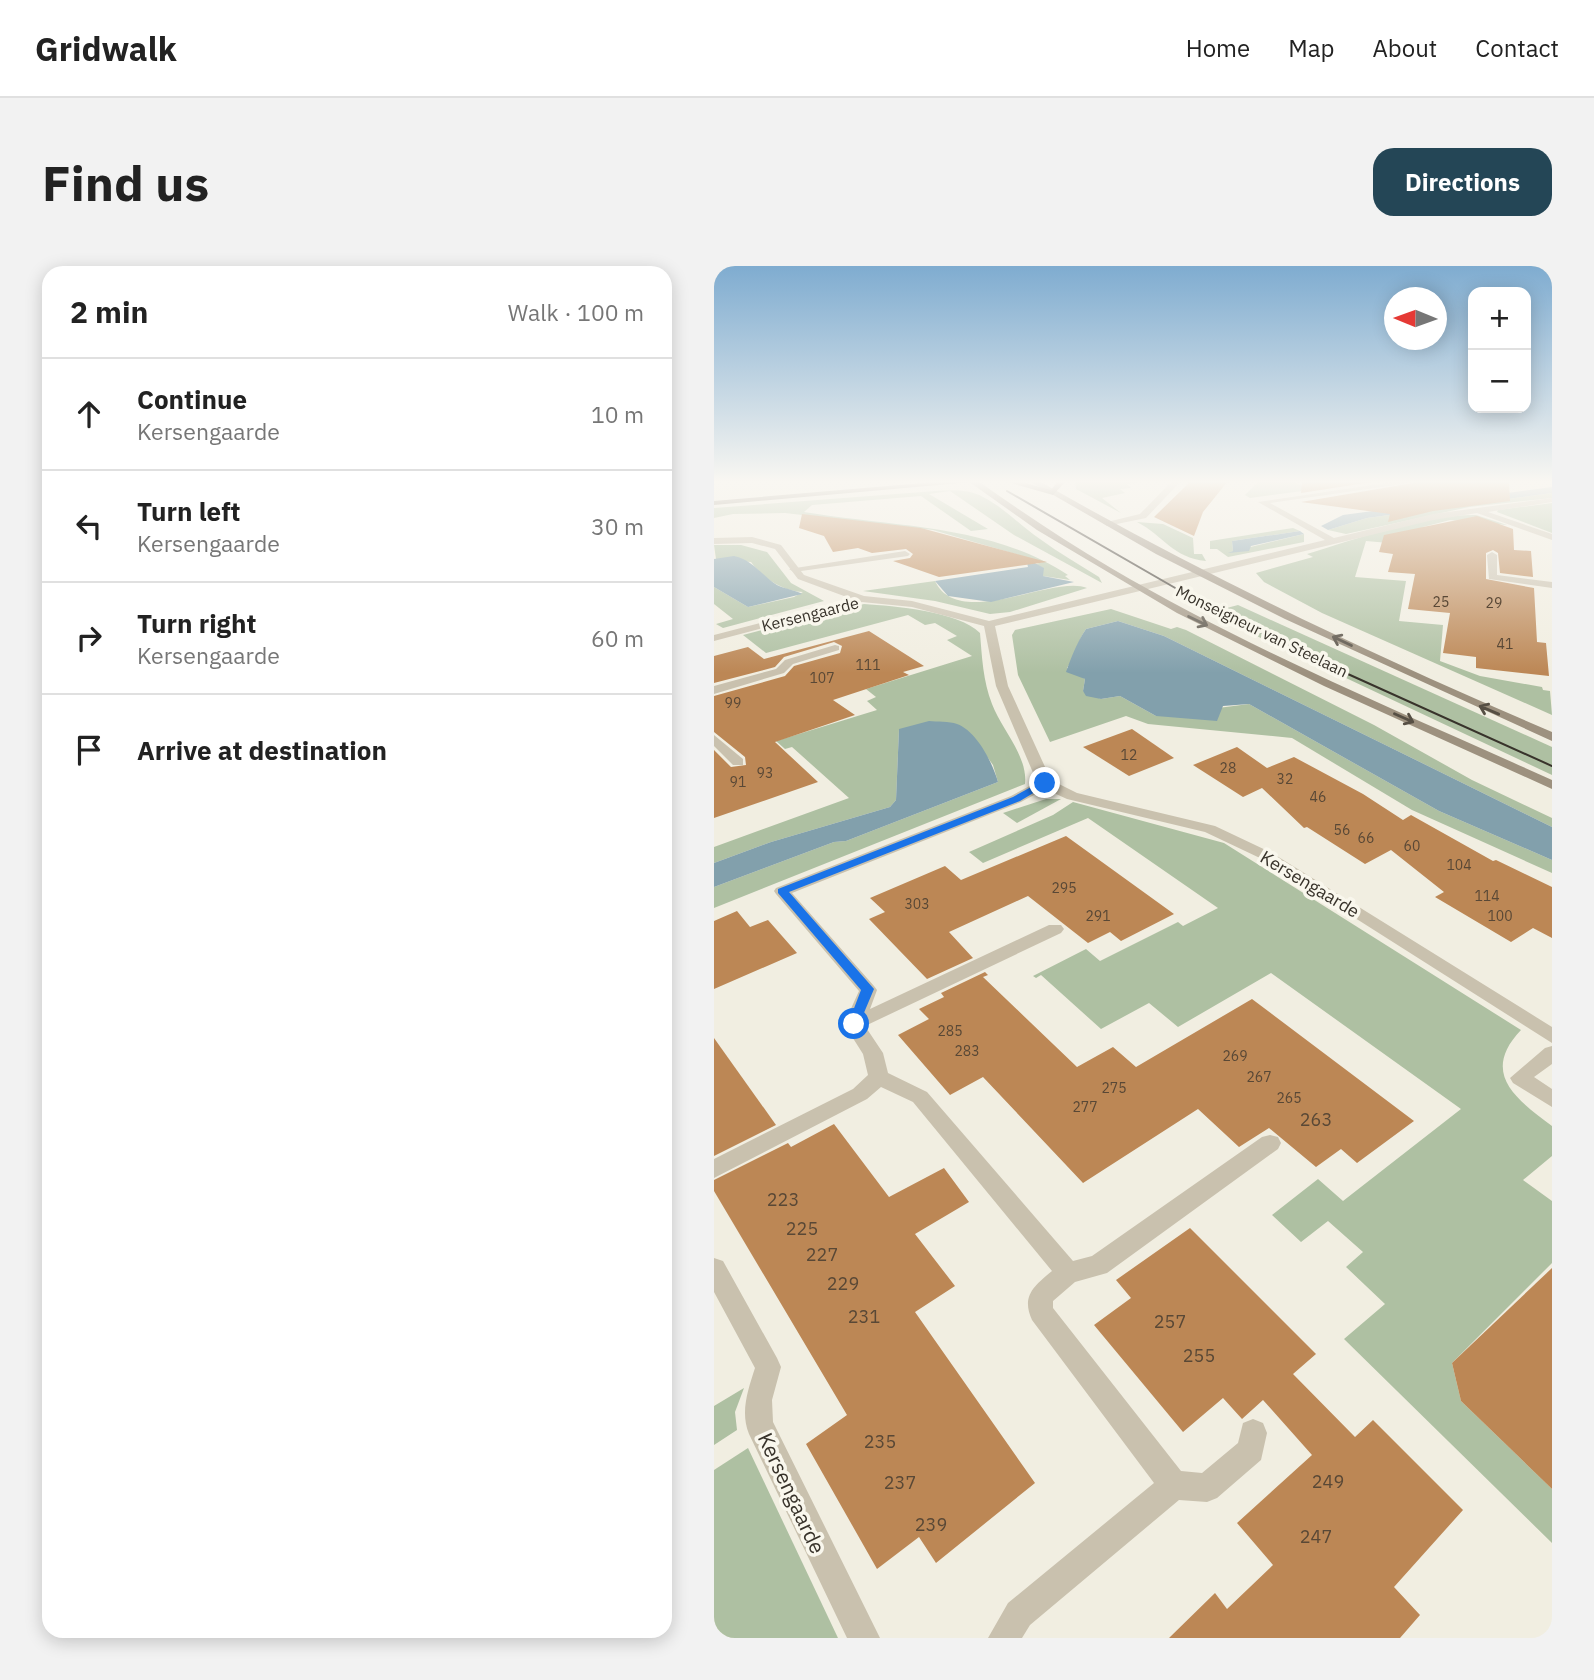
<!DOCTYPE html>
<meta charset="utf-8">
<style>
body{margin:0;font-family:"IBM Plex Sans",sans-serif;background:#f2f2f2;color:#222}
.controls{position:absolute;right:21px;top:21px;display:grid;overflow:hidden;border-radius:14px;box-shadow:0 4px 18px #0003}
.controls button{width:63px;height:63px;display:grid;place-items:center;padding:0;border:0;border-bottom:2px solid #e0e0e0;background:#fff;color:#222;font:35px sans-serif}
.compass{position:absolute;left:670px;top:21px;width:63px;height:63px;border-radius:50%;background:#fff;box-shadow:0 4px 18px #0003;rotate:271deg}
.stop{position:absolute;width:21px;height:21px;margin:-16px;border:5px solid #1a73e8;border-radius:50%;background:#fff}
.stop.end{background:#1a73e8;border-color:#fff;box-shadow:0 2px 7px #0008}
.list{margin:0;padding:0;list-style:none}
h2{display:flex;justify-content:space-between;align-items:center;height:91px;margin:0;padding:0 28px;font-size:30px}
h2 small{font-size:23px;font-weight:400;color:#767676}
.list li{display:grid;grid-template-columns:46px 1fr auto;gap:21px;align-items:center;box-sizing:border-box;height:112px;padding:0 28px;border-top:2px solid #e0e0e0}
.list b{display:block;font-size:26px;white-space:nowrap}
.list p{margin:0;font-size:23px;white-space:nowrap;color:#767676}
.list em{font-size:23px;font-style:normal;color:#767676}
.icon{flex:none;width:38px;height:38px;fill:none;stroke:currentColor;stroke-width:2;stroke-linecap:round;stroke-linejoin:round}
.map{position:relative;flex:none;width:838px;height:1372px;overflow:hidden;border-radius:21px}
header{display:flex;align-items:center;gap:42px;box-sizing:border-box;height:98px;padding:0 35px;background:#fff;border-bottom:2px solid #e0e0e0}
header strong{font-size:33px}
nav{display:flex;gap:38px;margin-inline-start:auto;font-size:24px}
.intro{display:flex;align-items:center;justify-content:space-between;box-sizing:border-box;height:168px;padding:0 42px}
h1{margin:0;font-size:49px}
.button{padding:18px 32px;border-radius:21px;background:#244656;color:#fff;font-size:24px;font-weight:700}
main{display:flex;gap:42px;padding:0 42px}
aside{flex:1;background:#fff;border-radius:21px;box-shadow:0 4px 18px #0003}
.map>svg:first-child{display:block}
</style>
<header>
<strong>Gridwalk</strong>
<nav><a>Home</a><a>Map</a><a>About</a><a>Contact</a></nav>
</header>
<div class="intro"><h1>Find us</h1><a class="button">Directions</a></div>
<main>
<aside>
<h2>2 min<small>Walk · 100 m</small></h2>
<ul class="list">
<li><svg class="icon" aria-label="ahead" viewBox="0 0 24 24"><path d="M12 20V5M6 11l6-6 6 6"/></svg><div><b>Continue</b><p>Kersengaarde</p></div><em>10 m</em></li>
<li><svg class="icon" aria-label="left" viewBox="0 0 24 24"><path d="M17 20v-9H6M10 6l-5 5 5 5"/></svg><div><b>Turn left</b><p>Kersengaarde</p></div><em>30 m</em></li>
<li><svg class="icon" aria-label="right" viewBox="0 0 24 24"><path d="M7 20v-9h11M14 6l5 5-5 5"/></svg><div><b>Turn right</b><p>Kersengaarde</p></div><em>60 m</em></li>
<li><svg class="icon" aria-label="arrive" viewBox="0 0 24 24"><path d="M6 21V4h12l-3 4 3 4H6"/></svg><div><b>Arrive at destination</b></div></li>
</ul>
</aside>
<div class="map">
<svg width="838" height="1372" viewBox="0 0 838 1372">
<rect width="100%" height="100%" fill="#f1eee1"/>
<g fill="#aec0a2">
<path d="M 361,215 L 423,215 L 425,217 L 413,218 L 417,222 L 406,223 L 411,227 L 388,232 L 407,247 L 362,223 Z"/>
<path d="M 545,215 L 579,215 L 596,224 L 536,232 L 531,229 Z"/>
<path d="M 221,225 C 237,224 255,223 269,231 C 289,241 307,260 326,273 C 345,287 366,299 385,311 L 388,317 L 300,269 L 236,225 L 215,228 L 274,263 L 257,265 L 207,230 L 98,239 L 90,246 C 178,261 277,258 354,309 L 351,310 L 356,314 L 329,310 L 329,302 L 322,298 L 329,296 L 219,264 L 71,247 L 19,248 L 0,252 L 0,242 Z"/>
<path d="M 838,227 L 838,232 L 755,241 L 632,268 L 614,264 L 653,252 Z"/>
<path d="M 838,237 L 838,267 L 783,246 L 784,244 Z"/>
<path d="M 762,249 L 793,259 L 736,254 L 709,261 L 698,279 L 652,275 L 641,311 L 692,315 L 685,355 L 729,359 L 726,395 L 766,410 L 828,421 L 829,424 L 836,425 L 838,449 L 608,347 L 550,316 L 542,307 L 599,291 L 593,288 C 641,273 713,248 762,249 Z"/>
<path d="M 423,256 L 449,258 L 479,272 L 480,288 L 488,288 L 492,295 C 459,292 450,270 423,256 Z"/>
<path d="M 579,262 L 586,265 L 518,275 L 519,285 L 516,286 L 590,268 L 590,276 L 514,291 L 503,283 L 496,283 L 496,275 Z"/>
<path d="M 0,279 L 27,279 L 53,286 L 77,317 L 110,335 L 9,362 L 2,358 L 19,353 L 0,338 L 0,321 L 34,341 L 80,331 L 89,326 C 68,325 49,312 37,296 L 2,293 Z"/>
<path d="M 221,315 C 244,365 340,308 373,322 L 296,346 L 276,348 L 221,335 L 149,325 Z"/>
<path d="M 150,338 C 180,340 244,345 266,367 C 268,391 269,415 278,438 C 288,464 314,490 311,518 L 0,642 L 0,621 L 120,576 L 132,575 L 284,516 L 279,499 L 256,467 L 185,463 L 182,534 L 176,541 L 57,576 L 0,597 L 0,581 L 135,532 L 78,481 L 71,483 L 62,475 L 163,444 L 153,435 L 162,431 L 152,423 L 258,390 L 233,374 L 243,370 L 221,357 L 211,359 L 194,349 L 52,387 L 29,369 Z"/>
<path d="M 524,339 L 838,481 L 838,509 L 494,347 Z"/>
<path d="M 397,343 L 457,363 L 463,361 L 472,364 L 660,459 L 758,514 L 838,552 L 838,561 L 450,370 L 404,355 L 372,363 C 363,375 362,390 353,402 L 371,413 L 369,425 L 387,433 L 406,430 L 442,450 L 535,438 L 725,545 L 838,594 L 838,607 L 698,544 L 578,472 L 434,458 L 412,450 L 336,476 L 304,409 L 298,369 L 301,364 Z"/>
<path d="M 332,533 L 347,533 L 303,557 L 289,547 Z"/>
<path d="M 359,536 L 510,577 L 807,764 C 766,807 802,833 838,860 L 838,890 L 809,914 L 838,935 L 838,997 L 738,1097 L 747,1135 L 838,1223 L 838,1277 L 630,1073 L 671,1038 L 632,1001 L 649,986 L 614,955 L 587,976 L 558,949 L 604,913 L 629,935 L 747,843 L 557,707 L 464,761 L 435,737 L 387,763 L 327,709 L 322,712 L 319,710 L 372,683 L 386,695 L 464,656 L 469,660 L 504,642 L 374,552 L 269,597 L 255,586 L 339,549 Z"/>
<path d="M 30,1122 L 21,1146 L 23,1164 L 0,1179 L 0,1140 Z"/>
<path d="M 34,1182 L 124,1372 L 0,1372 L 0,1204 Z"/>
</g>
<g fill="#82a0ac">
<path d="M 838,221 L 838,227 L 653,252 L 614,264 L 607,260 L 629,249 Z"/>
<path d="M 586,265 L 590,268 L 537,280 L 535,285 L 514,287 L 519,285 L 518,275 Z"/>
<path d="M 20,290 C 39,294 47,309 63,319 C 71,323 85,325 88,328 L 34,341 L 0,321 L 0,293 Z"/>
<path d="M 319,296 L 330,302 L 329,310 L 360,316 L 277,336 L 234,330 L 221,315 L 314,301 L 313,297 Z"/>
<path d="M 404,355 L 450,370 L 838,561 L 838,594 L 725,545 L 535,438 L 509,440 L 503,455 L 442,450 L 406,430 L 387,433 L 372,430 L 369,425 L 371,413 L 352,406 C 357,392 363,376 372,363 Z"/>
<path d="M 215,455 C 223,456 235,455 243,458 C 263,465 279,498 284,516 L 132,575 L 120,576 L 0,621 L 0,597 L 57,576 L 176,541 L 182,534 L 185,463 Z"/>
</g>
<g fill="#bc8755">
<path d="M 477,215 L 514,215 L 489,246 L 480,270 L 440,251 Z"/>
<path d="M 588,215 L 664,215 L 587,227 Z"/>
<path d="M 711,215 L 795,215 L 796,235 L 719,245 L 674,256 L 676,248 L 587,236 Z"/>
<path d="M 88,248 L 207,262 L 333,296 L 225,311 L 179,295 L 196,292 L 199,288 L 192,283 L 158,287 L 144,282 L 119,286 L 110,270 L 85,262 Z"/>
<path d="M 763,250 L 799,263 L 800,284 L 817,285 L 819,311 L 786,307 L 784,287 L 779,284 L 772,287 L 772,313 L 820,322 L 823,376 L 832,377 L 835,410 L 762,402 L 762,391 L 729,387 L 736,347 L 694,343 L 701,308 L 674,306 L 679,288 L 665,286 L 670,269 Z"/>
<path d="M 155,365 L 210,400 L 189,406 L 195,409 L 119,434 L 141,449 L 61,476 L 104,516 L 0,552 L 0,484 L 17,501 L 32,499 L 31,491 L 0,466 L 0,430 L 71,410 L 80,400 L 126,387 L 128,380 L 120,376 L 70,391 L 61,401 L 0,417 L 0,390 L 34,381 L 50,393 Z"/>
<path d="M 418,463 L 460,492 L 415,510 L 369,481 Z"/>
<path d="M 523,481 L 553,502 L 580,491 L 649,528 L 689,554 L 697,549 L 779,595 L 782,594 L 838,621 L 838,672 L 819,662 L 797,676 L 721,631 L 730,626 L 677,584 L 651,598 L 593,561 L 590,562 L 548,522 L 529,531 L 479,499 Z"/>
<path d="M 352,570 L 460,648 L 407,675 L 396,666 L 374,677 L 314,630 L 235,666 L 259,692 L 213,713 L 155,653 L 171,646 L 156,632 L 231,600 L 247,614 Z"/>
<path d="M 23,645 L 36,661 L 54,654 L 83,687 L 0,723 L 0,655 Z"/>
<path d="M 271,706 L 274,709 L 269,711 L 363,801 L 399,781 L 422,801 L 538,733 L 700,855 L 643,897 L 627,883 L 602,901 L 555,862 L 525,881 L 484,843 L 369,917 L 269,811 L 236,829 L 184,769 L 215,753 L 205,743 L 230,731 L 227,727 Z"/>
<path d="M 0,772 L 62,859 L 0,890 Z"/>
<path d="M 120,858 L 175,931 L 230,902 L 255,936 L 201,968 L 241,1020 L 201,1046 L 321,1217 L 222,1297 L 205,1271 L 163,1303 L 92,1178 L 133,1149 L 0,925 L 0,914 L 74,877 L 77,881 Z"/>
<path d="M 476,962 L 602,1088 L 579,1108 L 641,1171 L 659,1154 L 749,1244 L 680,1321 L 706,1349 L 686,1372 L 455,1372 L 501,1327 L 513,1343 L 559,1299 L 523,1257 L 598,1189 L 549,1134 L 528,1153 L 509,1132 L 469,1166 L 380,1059 L 417,1032 L 402,1014 Z"/>
<path d="M 838,1002 L 838,1223 L 747,1135 L 738,1097 Z"/>
</g>
<g fill="none" stroke-linecap="round" stroke-linejoin="round">
<g fill="#c9c1ae" fill-rule="evenodd">
<path d="M 458,215 L 467,215 L 432,252 L 393,260 L 389,257 L 426,248 Z"/>
<path d="M 191,285 L 196,288 L 194,290 L 80,306 L 75,303 Z"/>
<path d="M 838,780 L 838,798 L 820,811 L 838,823 L 838,841 L 799,817 L 796,812 L 831,782 Z"/>
</g>
<g fill="#c9c1ae" fill-rule="evenodd">
<path d="M 685,215 L 709,215 L 556,237 L 620,272 L 719,248 L 838,232 L 838,236 L 774,246 L 838,268 L 838,274 L 763,247 L 719,254 L 281,360 L 294,420 L 337,514 L 363,527 L 501,560 L 558,587 L 838,761 L 838,777 L 548,593 L 491,566 L 353,533 L 331,523 L 307,536 L 78,627 L 160,720 L 163,724 L 156,743 L 335,659 L 347,659 L 350,663 L 347,667 L 151,760 L 169,787 L 174,807 L 213,826 L 359,995 L 378,990 L 548,871 L 556,869 L 564,871 L 567,877 L 564,883 L 393,1007 L 361,1016 L 339,1035 L 339,1042 L 467,1205 L 488,1207 L 524,1177 L 529,1157 L 539,1153 L 549,1157 L 553,1167 L 547,1194 L 503,1232 L 493,1236 L 465,1234 L 316,1359 L 308,1372 L 274,1372 L 294,1337 L 440,1217 L 318,1054 C 307,1030 320,1020 338,1005 L 199,836 L 167,821 L 153,833 L 0,912 L 0,893 L 139,823 L 154,809 L 149,788 L 130,758 L 145,725 L 62,628 L 60,625 L 62,622 L 297,530 L 323,516 L 282,420 L 270,360 L 198,341 L 148,336 L 0,375 L 0,369 L 138,333 L 84,313 L 61,283 L 38,277 L 0,278 L 0,272 L 38,271 L 67,279 L 90,309 L 150,330 L 198,335 L 275,355 L 611,274 L 544,236 Z"/>
<path d="M 778,286 L 783,289 L 783,309 L 838,316 L 838,322 L 775,313 L 773,289 Z"/>
<path d="M 121,379 L 125,380 L 125,384 L 79,398 L 70,407 L 0,428 L 0,420 L 62,403 L 71,394 Z"/>
<path d="M 0,469 L 29,493 L 29,499 L 19,499 L 0,480 Z"/>
<path d="M 0,992 L 9,995 L 63,1092 L 67,1101 L 58,1134 L 59,1156 L 166,1372 L 133,1372 L 35,1168 C 26,1146 34,1124 41,1102 L 0,1026 Z"/>
</g>
<g fill="#9d917f" fill-rule="evenodd">
<path d="M 254,215 L 264,215 C 308,246 351,275 397,302 C 538,385 690,447 838,514 L 838,523 L 610,420 L 463,347 L 323,264 Z"/>
<path d="M 315,215 L 325,215 C 491,310 663,391 838,466 L 838,475 L 571,353 L 442,288 Z"/>
</g>
<g fill="#786d5e" fill-rule="evenodd">
<path d="M 232,215 L 269,215 L 0,239 L 0,235 Z"/>
<path d="M 290,215 L 304,215 L 337,224 L 344,215 L 352,215 L 339,229 Z"/>
</g>
<path stroke="#38332b" stroke-width="2" d="M 293,225 L 489,338 L 625,404 L 838,500"/>
</g>
<defs><path id="oneway-shaft" d="M-6 0H5M1.5-3L5.5 0L1.5 3" fill="none" stroke-width="1.6" stroke-linecap="round" stroke-linejoin="round" transform="scale(1.75)"/></defs>
<g stroke="#564f44">
<use href="#oneway-shaft" transform="translate(484 355) rotate(26)"/>
<use href="#oneway-shaft" transform="translate(628 375) rotate(-155)"/>
<use href="#oneway-shaft" transform="translate(775 444) rotate(-157)"/>
<use href="#oneway-shaft" transform="translate(690 452) rotate(24)"/>
</g>
<linearGradient id="sky" x2="0" y2="1"><stop stop-color="#7facd0"/><stop offset="0.53" stop-color="#f9f7f2"/><stop offset="1" stop-color="#f9f7f2" stop-opacity="0"/></linearGradient>
<rect width="838" height="407" fill="url(#sky)"/>
<path fill="#1a73e8" d="M 328,515 L 336,517 L 306,535 L 75,626 L 160,723 L 144,761 L 136,761 L 134,758 L 147,724 L 64,627 L 64,623 L 299,531 Z"/>
<g text-anchor="middle" dominant-baseline="central" stroke-width="7" stroke-linejoin="round" paint-order="stroke">
<g font-size="14" fill="#594836">
<text x="727" y="336">25</text>
<text x="780" y="337">29</text>
<text x="791" y="378">41</text>
<text x="154" y="399">111</text>
<text x="108" y="412">107</text>
<text x="19" y="437">99</text>
<text x="415" y="489">12</text>
<text x="514" y="502">28</text>
<text x="51" y="507">93</text>
<text x="571" y="513">32</text>
<text x="24" y="516">91</text>
<text x="604" y="531">46</text>
<text x="628" y="564">56</text>
<text x="652" y="572">66</text>
<text x="698" y="580">60</text>
<text x="745" y="599">104</text>
<text x="350" y="622">295</text>
<text x="773" y="630">114</text>
<text x="203" y="638">303</text>
<text x="384" y="650">291</text>
<text x="786" y="650">100</text>
<text x="236" y="765">285</text>
<text x="253" y="785">283</text>
<text x="521" y="790">269</text>
<text x="545" y="811">267</text>
<text x="400" y="822">275</text>
<text x="575" y="832">265</text>
<text x="371" y="841">277</text>
</g>
<g font-size="16" fill="#38332b" stroke="#f9f7ed">
<text transform="translate(96 348) rotate(-14)">Kersengaarde</text>
<text transform="translate(548 365) rotate(26)">Monseigneur van Steelaan</text>
</g>
<g font-size="18" fill="#38332b" stroke="#f9f7ed">
<text transform="translate(596 618) rotate(31)">Kersengaarde</text>
</g>
<g font-size="18" fill="#594836">
<text x="602" y="853">263</text>
<text x="69" y="933">223</text>
<text x="88" y="962">225</text>
<text x="108" y="988">227</text>
<text x="129" y="1017">229</text>
<text x="150" y="1050">231</text>
<text x="456" y="1055">257</text>
<text x="485" y="1089">255</text>
<text x="166" y="1175">235</text>
<text x="614" y="1215">249</text>
<text x="186" y="1216">237</text>
<text x="217" y="1258">239</text>
<text x="602" y="1270">247</text>
</g>
<g font-size="21" fill="#38332b" stroke="#f9f7ed">
<text transform="translate(78 1227) rotate(65)">Kersengaarde</text>
</g>
</g>
</svg>
<div class="controls">
<button>+</button>
<button>−</button>
</div>
<svg class="compass" viewBox="-18 -18 36 36"><path d="M0-13l5 13h-10z" fill="#e53935"/><path d="M0 13l5-13h-10z" fill="#767676"/></svg>
<div class="stop" style="left:140px;top:758px"></div>
<div class="stop end" style="left:331px;top:517px"></div>
</div>
</main>
